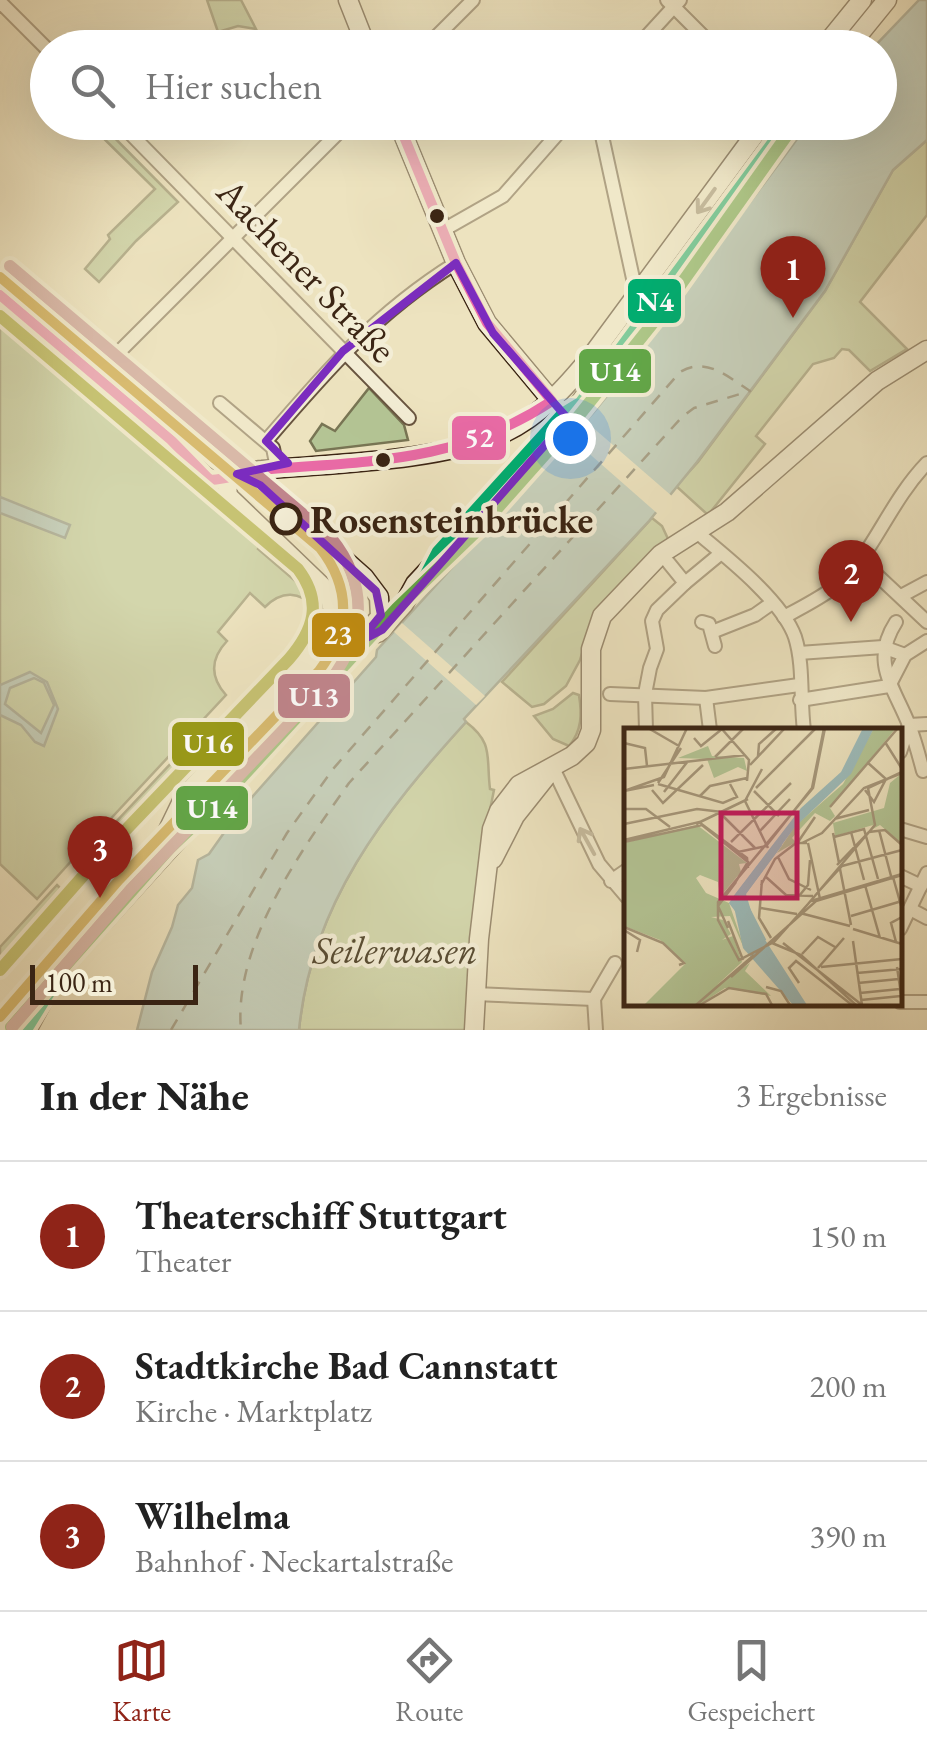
<!DOCTYPE html>
<html lang="de">
<meta charset="utf-8">
<style>
body{margin:0;font-family:"EB Garamond",serif;background:#f2f2f2;color:#222}
.scale{position:absolute;left:30px;bottom:25px;width:168px;box-sizing:border-box;padding-left:10px;border:5px solid #3b2514;border-top:0;font-size:28px;line-height:35px;white-space:nowrap;color:#3b2514;-webkit-text-stroke:8px #f3edd5;paint-order:stroke}
.you{position:absolute;left:570px;top:438px;width:35px;height:35px;margin:-25px;border:8px solid #fff;border-radius:50%;background:#1a73e8;box-shadow:0 0 0 15px #1a73e833}
.badge{display:grid;place-items:center;width:65px;height:65px;border-radius:50%;background:#8f2418;color:#fff;font-size:32px;font-weight:700}
.pin{position:absolute;translate:-50% -82px;filter:drop-shadow(0 2px 5px #0008)}
.pin::after{content:'';position:absolute;top:52px;width:35px;height:30px;background:inherit;clip-path:polygon(0 0,100% 0,50% 100%)}
.list{margin:0;padding:0;list-style:none}
h2{display:flex;justify-content:space-between;align-items:center;height:130px;margin:0;padding:0 40px;font-size:42px}
h2 small{font-size:32px;font-weight:400;color:#767676}
.list li{display:grid;grid-template-columns:65px 1fr auto;gap:30px;align-items:center;box-sizing:border-box;height:150px;padding:0 40px;border-top:2px solid #e0e0e0}
.list b{display:block;font-size:38px;white-space:nowrap}
.list p{margin:0;font-size:32px;white-space:nowrap;color:#767676}
.list em{font-size:32px;font-style:normal;color:#767676}
.icon{flex:none;width:55px;height:55px;fill:none;stroke:currentColor;stroke-width:2;stroke-linecap:round;stroke-linejoin:round}
.map{position:relative;flex:none;width:927px;height:1030px;overflow:hidden}
.search{position:absolute;background:#fff;box-shadow:0 10px 40px #0002;left:30px;right:30px;top:30px;height:110px;display:flex;align-items:center;gap:25px;box-sizing:border-box;padding:0 35px;border-radius:55px;color:#767676;font-size:38px}
.sheet{height:580px;background:#fff}
nav{display:flex;justify-content:space-around;align-items:center;box-sizing:border-box;height:140px;border-top:2px solid #e0e0e0;background:#fff;font-size:28px;color:#767676}
nav a{display:grid;justify-items:center;gap:5px}
nav .on{color:#8f2418}
.map>svg:first-child{display:block}
</style>
<div class="map">
<svg width="927" height="1030" viewBox="0 0 927 1030">
<rect width="100%" height="100%" fill="#ede3bf"/>
<filter id="stains"><feTurbulence type="fractalNoise" baseFrequency=".002" numOctaves="4"/><feColorMatrix values="0 0 0 0 .2 0 0 0 0 .09 0 0 0 0 .02 0 0 0 .5 -.17"/></filter>
<radialGradient id="worn" r=".72"><stop offset=".6" stop-color="#630" stop-opacity="0"/><stop offset="1" stop-color="#630" stop-opacity=".3"/></radialGradient>
<g fill="#b4c595" stroke="#787554" stroke-width="2.5">
<path d="M 207,0 L 241,0 L 256,29 L 238,26 L 218,32 Z"/>
<path d="M 88,123 L 100,123 L 178,202 L 136,241 L 99,282 L 85,269 L 110,239 L 108,235 L 155,189 Z"/>
<path d="M 927,140 L 927,215 L 860,302 L 907,349 L 870,371 L 849,350 L 842,349 L 834,358 L 813,364 L 756,436 L 765,444 L 708,515 L 676,486 L 698,462 L 825,291 L 893,170 Z"/>
<path d="M 0,308 L 138,423 L 134,428 L 175,462 L 171,467 L 219,507 L 217,510 L 260,545 L 258,549 L 321,603 L 316,608 C 299,591 282,590 265,607 L 250,593 L 218,632 L 227,641 C 210,659 210,677 226,695 L 89,842 L 94,848 L 94,856 L 88,863 L 80,863 L 74,858 L 37,899 L 0,864 Z"/>
<path d="M 369,388 L 404,425 L 408,440 L 316,451 L 310,441 L 322,424 L 335,431 Z"/>
<path d="M 652,518 L 662,526 L 669,541 L 588,633 L 580,660 L 566,686 L 544,704 L 532,707 L 502,682 Z"/>
<path d="M 573,693 L 579,695 C 582,714 582,731 569,746 L 553,739 L 534,716 L 553,709 Z"/>
<path d="M 466,722 C 494,743 486,757 490,789 L 494,790 L 487,825 L 466,1030 L 299,1030 C 311,905 384,812 466,722 Z"/>
<path d="M 205,727 L 215,741 L 128,835 L 115,823 Z"/>
<path d="M 57,885 L 70,898 L 0,973 L 0,947 Z"/>
</g>
<g fill="#9dbcbb" stroke="#768078" stroke-width="2.5" fill-rule="evenodd">
<path d="M 919,0 L 927,0 L 927,140 L 893,170 L 825,291 L 697,462 L 649,521 L 464,719 L 466,722 C 384,812 311,905 299,1030 L 137,1030 L 152,972 L 172,927 L 178,905 L 192,888 L 198,860 L 209,854 L 238,813 L 376,657 L 377,650 L 593,413 L 611,391 L 608,387 L 639,351 L 809,123 L 880,122 L 880,48 L 874,47 Z"/>
<path d="M 0,497 L 70,525 L 65,538 L 0,513 Z"/>
<path d="M 30,672 L 47,682 L 58,709 L 44,746 L 35,742 L 21,725 L 0,715 L 0,685 ZM 34,678 L 44,683 L 54,705 L 41,733 L 5,704 L 10,688 Z"/>
</g>
<g fill="#ede3bf">
<path d="M 583,419 L 673,497 L 658,514 L 568,435 Z"/>
<path d="M 402,623 L 485,696 L 476,705 L 394,632 Z"/>
</g>
<g fill="none" stroke-linecap="round" stroke-linejoin="round">
<path stroke="#585246" stroke-width="2.5" stroke-dasharray="12 10" stroke-linecap="butt" d="M 171,1030 L 287,833 L 333,769 L 680,372 C 706,356 728,377 750,391 L 694,408 L 682,417 L 349,783 C 302,849 233,945 241,1030"/>
<defs>
<g id="street">
<path d="M 667,0 L 715,48"/>
<path d="M 0,2 L 48,50"/>
<path d="M 425,48 L 473,0"/>
<path d="M 636,48 L 680,0"/>
<path d="M 119,122 L 409,418"/>
<path d="M 599,122 L 634,283 L 641,289"/>
<path d="M 445,229 L 503,196 L 568,122"/>
<path d="M 121,350 L 349,122"/>
<path d="M 220,403 L 273,448 L 277,468"/>
<path d="M 266,441 C 327,370 376,313 456,263"/>
<path d="M 694,530 C 724,555 782,600 795,637 C 804,665 800,701 804,730"/>
<path d="M 861,560 L 927,622"/>
<path d="M 668,562 L 685,583 L 720,554"/>
<path d="M 901,596 L 927,582"/>
<path d="M 784,617 C 810,603 843,587 860,561 C 883,528 899,492 927,463"/>
<path d="M 702,622 L 709,624 L 715,646"/>
<path d="M 896,622 C 870,662 894,687 909,725 C 915,740 919,756 923,771"/>
<path d="M 712,632 L 755,615 L 772,603"/>
<path d="M 799,653 L 883,647 L 905,655"/>
<path d="M 610,694 L 706,698 L 799,685"/>
<path d="M 706,698 L 710,730"/>
<path d="M 800,700 L 889,686 L 905,655 L 927,641"/>
<path d="M 646,730 L 645,694 L 650,668 L 657,649 L 652,621 L 657,610 L 685,583"/>
<path d="M 900,752 L 909,725 L 927,724"/>
<path d="M 553,768 L 599,864 L 627,897"/>
<path d="M 900,829 L 927,837"/>
<path d="M 900,876 L 921,886"/>
<path d="M 611,881 L 627,870"/>
<path d="M 910,909 L 927,918"/>
<path d="M 900,929 L 927,873"/>
<path d="M 475,994 L 594,999"/>
<path d="M 900,1002 L 927,1002"/>
<path d="M 596,1030 L 594,999 L 615,963"/>
</g>
<g id="secondary">
<path d="M 348,0 L 367,48"/>
<path d="M 823,48 L 862,0"/>
<path d="M 848,48 L 887,0"/>
<path d="M 398,122 L 456,263 L 487,323 L 557,407"/>
<path d="M 0,295 L 171,440 L 203,475 L 206,484"/>
<path d="M 203,475 C 221,487 242,471 262,470 C 333,463 434,462 500,435 C 540,417 566,387 593,354 L 764,122"/>
<path d="M 378,633 L 404,604 L 415,584 L 568,419 L 787,122"/>
<path d="M 154,859 L 184,797 L 328,637 L 334,616 L 329,593 L 228,496 L 227,485 L 235,475"/>
<path d="M 493,859 L 515,816 L 550,772"/>
<path d="M 5,1030 L 380,617 L 379,597 L 364,577 L 260,485 L 247,476 L 237,474"/>
<path d="M 27,1030 L 46,995"/>
<path d="M 474,1030 L 479,939 L 492,829 L 499,811 L 519,785 L 572,756 L 586,743 L 591,730 L 591,649 L 602,616 L 661,554 L 727,512 L 877,381 L 927,350"/>
</g>
</defs>
<use href="#street" stroke="#68543f" stroke-width="16"/>
<use href="#secondary" stroke="#3b2514" stroke-width="21"/>
<use href="#street" stroke="#f3edd5" stroke-width="12"/>
<use href="#secondary" stroke="#f3edd5" stroke-width="18"/>
<defs>
<path id="bus-1" d="M 27,1030 L 69,962 L 326,676 L 359,642 L 382,630 L 425,574 L 437,551 L 562,413 L 580,402 L 787,122"/>
<path id="bus-2" d="M 0,295 L 171,440 L 210,480 C 231,479 250,471 271,469 C 376,461 461,461 552,401 L 487,323 L 456,263 L 398,122"/>
</defs>
<use href="#bus-1" stroke="#f3edd5" stroke-width="18"/>
<use href="#bus-2" stroke="#f3edd5" stroke-width="18"/>
<use href="#bus-1" stroke="#00ad70" stroke-width="10"/>
<use href="#bus-2" stroke="#e96aa6" stroke-width="10"/>
<defs>
<path id="rail-1" d="M 11,1027 L 169,849 L 221,800 L 397,608 L 479,529 L 573,423 L 657,318 L 790,131"/>
<path id="rail-2" d="M 10,266 L 331,538 C 368,584 366,634 330,680 L 130,890 L 12,1027"/>
<path id="rail-3" d="M 0,316 L 298,569 C 323,602 314,630 289,659 L 98,859 L 0,970"/>
</defs>
<use href="#rail-1" stroke="#f3edd5" stroke-width="20"/>
<use href="#rail-2" stroke="#f3edd5" stroke-width="20"/>
<use href="#rail-3" stroke="#f3edd5" stroke-width="20"/>
<use href="#rail-1" stroke="#62a748" stroke-width="12"/>
<use href="#rail-2" stroke="#c0858c" stroke-width="12"/>
<use href="#rail-3" stroke="#9a9b18" stroke-width="12"/>
<defs>
<path id="tram-1" d="M 0,277 L 320,548 C 352,589 350,630 319,671 L 119,880 L 0,1017"/>
</defs>
<use href="#tram-1" stroke="#f3edd5" stroke-width="18"/>
<use href="#tram-1" stroke="#bf8b11" stroke-width="10"/>
</g>
<defs><path id="oneway-shaft" d="M-6 0H5M1.5-3L5.5 0L1.5 3" fill="none" stroke-width="1.6" stroke-linecap="round" stroke-linejoin="round" transform="scale(2.5)"/></defs>
<g stroke="#978974">
<use href="#oneway-shaft" transform="translate(706 201) rotate(126)"/>
<use href="#oneway-shaft" transform="translate(587 841) rotate(-119)"/>
</g>
<path d="M0 0H927V1030H0ZM 456,263 L 493,333 L 568,419 L 382,630 L 359,642 L 381,615 L 376,591 L 260,485 L 237,474 L 288,463 L 266,441 L 343,351 Z" fill="#ede3bf" fill-opacity=".55" fill-rule="evenodd"/>
<path fill="none" stroke="#7b2cbf" stroke-width="8" stroke-linejoin="round" d="M 456,263 L 493,333 L 568,419 L 382,630 L 359,642 L 381,615 L 376,591 L 260,485 L 237,474 L 288,463 L 266,441 L 343,351 Z"/>
<g fill="#3b2514" stroke="#f3edd5" stroke-width="4">
<circle cx="437" cy="216" r="9"/>
<circle cx="383" cy="460" r="9"/>
</g>
<circle fill="#f3edd5" stroke="#3b2514" stroke-width="5" cx="286" cy="519" r="14"/>
<g text-anchor="middle" dominant-baseline="central" stroke-width="9" stroke-linejoin="round" paint-order="stroke">
<g font-size="38" fill="#3b2514" stroke="#f3edd5">
<text transform="translate(307 270) rotate(46)">Aachener Straße</text>
</g>
<g font-size="38" font-weight="bold" fill="#3b2514" stroke="#f3edd5" text-anchor="start">
<text x="310" y="519">Rosensteinbrücke</text>
</g>
<g font-size="38" font-style="italic" fill="#594d34" stroke="#f3edd5">
<text x="395" y="949">Seilerwasen</text>
</g>
</g>
<g transform="translate(624 728)">
<rect width="278" height="278" fill="#ede3bf"/>
<path d="M 250,0 L 272,0 L 206,80 L 211,88 L 206,93 L 191,85 L 168,110 L 172,114 L 153,125 L 171,98 L 219,56 ZM 84,18 L 88,28 L 120,30 L 123,43 L 114,39 L 90,50 L 83,31 L 54,30 ZM 277,46 L 277,115 L 256,97 L 245,103 L 249,97 L 211,108 L 209,95 L 260,80 L 266,55 ZM 73,97 L 123,135 L 115,136 L 117,144 L 96,169 L 94,154 L 76,147 L 72,150 L 82,165 L 105,175 L 122,225 L 106,188 L 87,189 L 99,192 L 107,206 L 98,212 L 109,208 L 118,234 L 93,257 L 126,235 L 121,243 L 147,268 L 101,260 L 75,277 L 20,277 L 61,236 L 36,212 L 0,198 L 0,115 Z" fill="#b4c595"/>
<path d="M 239,0 L 250,0 L 227,46 L 171,99 L 122,166 L 131,196 L 183,277 L 169,277 L 119,220 L 108,170 L 177,80 L 217,44 Z" fill="#9dbcbb"/>
<path fill="none" stroke="#9dbcbb" stroke-width="5" d="M 140,213 L 117,168 L 156,116M 140,217 L 108,175 L 153,116M 144,224 L 175,277"/>
<path fill="none" stroke="#a6977b" stroke-width="2.5" d="M 24,0 L 55,18M 97,0 L 125,32 L 123,53M 201,0 L 189,60 L 94,174 L 94,192 L 115,232 L 150,214 L 184,176 L 251,97 L 244,60 L 278,44M 70,10 L 77,18 L 98,1M 261,14 L 278,41M 0,15 L 21,20 L 23,38M 134,28 L 135,16 L 153,0M 91,29 L 120,0M 126,37 L 161,0M 0,41 L 121,27M 138,41 L 121,73 L 144,120M 34,55 L 57,20M 34,56 L 99,75 L 113,69 L 106,56M 132,60 L 192,0M 28,62 L 39,75 L 79,37M 241,62 L 250,74 L 262,51 L 243,34M 0,63 L 30,57M 0,63 L 40,49 L 63,0M 130,63 L 155,88M 40,64 L 64,33M 76,68 L 86,58 L 123,50M 206,79 L 274,0M 0,81 L 22,81 L 46,99M 95,84 L 131,120M 210,91 L 245,82M 0,96 L 73,81 L 98,84M 72,96 L 124,71M 255,102 L 267,148M 135,104 L 166,71M 227,104 L 240,152M 209,105 L 215,135M 210,109 L 240,101 L 254,151M 0,112 L 75,94 L 123,130 L 124,140M 0,114 L 78,97 L 124,134 L 109,158M 107,114 L 167,55M 174,114 L 191,89M 178,115 L 198,105 L 240,60 L 278,45M 184,115 L 196,171M 114,124 L 142,118 L 188,60 L 200,0M 154,129 L 165,151 L 187,162M 213,137 L 245,104 L 261,102 L 278,117M 218,138 L 278,122M 216,141 L 227,197M 142,149 L 162,167 L 189,168M 269,149 L 278,181M 138,152 L 135,190 L 147,210M 137,157 L 151,131 L 172,115 L 183,115M 241,157 L 256,210M 196,162 L 218,138M 175,168 L 184,157 L 186,132M 187,173 L 278,146M 137,180 L 173,186M 176,185 L 226,198M 227,188 L 278,173M 104,193 L 119,232M 0,199 L 39,215 L 60,235 L 55,237M 104,200 L 94,178 L 112,154M 229,201 L 278,216M 0,202 L 16,212 L 13,224M 229,213 L 238,277M 272,214 L 267,195 L 278,189M 148,215 L 177,227 L 232,277M 159,215 L 238,277M 178,226 L 194,209 L 211,219M 197,239 L 278,231M 273,239 L 278,273M 194,240 L 220,210M 233,245 L 278,241M 107,249 L 192,173 L 278,147M 175,255 L 165,240 L 172,233 L 228,277M 234,255 L 275,251M 142,259 L 157,263 L 166,277M 236,265 L 276,261M 237,272 L 277,268M 72,277 L 130,227M 76,277 L 105,260 L 142,266 L 148,277"/>
<path fill="#c2185b" fill-opacity="0.15" stroke="#c2185b" stroke-width="5" d="M 97,85 L 173,85 L 173,170 L 97,170 Z"/>
<rect width="278" height="278" fill="none" stroke="#3b2514" stroke-width="5"/>
</g>
<g stroke="#f3edd5" stroke-width="4">
<rect x="626" y="277" width="57" height="48" rx="10" fill="#00ad70"/>
<rect x="577" y="347" width="76" height="48" rx="10" fill="#62a748"/>
<rect x="450" y="414" width="58" height="48" rx="10" fill="#e96aa6"/>
<rect x="310" y="611" width="57" height="48" rx="10" fill="#bf8b11"/>
<rect x="276" y="672" width="76" height="48" rx="10" fill="#c0858c"/>
<rect x="170" y="720" width="76" height="48" rx="10" fill="#9a9b18"/>
<rect x="174" y="784" width="76" height="48" rx="10" fill="#62a748"/>
</g>
<g font-size="28" text-anchor="middle" font-weight="bold" fill="#fff">
<text x="655" y="311">N4</text>
<text x="615" y="381">U14</text>
<text x="479" y="447">52</text>
<text x="338" y="644">23</text>
<text x="314" y="706">U13</text>
<text x="208" y="753">U16</text>
<text x="212" y="818">U14</text>
</g>
<rect width="100%" height="100%" filter="url(#stains)"/>
<rect width="100%" height="100%" fill="url(#worn)"/>
</svg>
<div class="scale">100 m</div>
<div class="you"></div>
<div class="pin badge" style="left:793px;top:318px">1</div>
<div class="pin badge" style="left:851px;top:622px">2</div>
<div class="pin badge" style="left:100px;top:898px">3</div>
<div class="search"><svg class="icon" aria-label="search" viewBox="0 0 24 24"><circle cx="10" cy="10" r="6"/><path d="M15 15l6 6"/></svg>Hier suchen</div>
</div>
<section class="sheet">
<h2>In der Nähe<small>3 Ergebnisse</small></h2>
<ul class="list">
<li><span class="badge">1</span><div><b>Theaterschiff Stuttgart</b><p>Theater</p></div><em>150 m</em></li>
<li><span class="badge">2</span><div><b>Stadtkirche Bad Cannstatt</b><p>Kirche · Marktplatz</p></div><em>200 m</em></li>
<li><span class="badge">3</span><div><b>Wilhelma</b><p>Bahnhof · Neckartalstraße</p></div><em>390 m</em></li>
</ul>
</section>
<nav>
<a class="on"><svg class="icon" aria-label="map" viewBox="0 0 24 24"><path d="M3 6l6-2 6 2 6-2v14l-6 2-6-2-6 2zM9 4v14M15 6v14"/></svg>Karte</a>
<a><svg class="icon" aria-label="directions" viewBox="0 0 24 24"><path d="M12 3l9 9-9 9-9-9zM9 14v-3h6M13 9l2 2-2 2"/></svg>Route</a>
<a><svg class="icon" aria-label="saved" viewBox="0 0 24 24"><path d="M7 4h10v16l-5-4-5 4z"/></svg>Gespeichert</a>
</nav>
